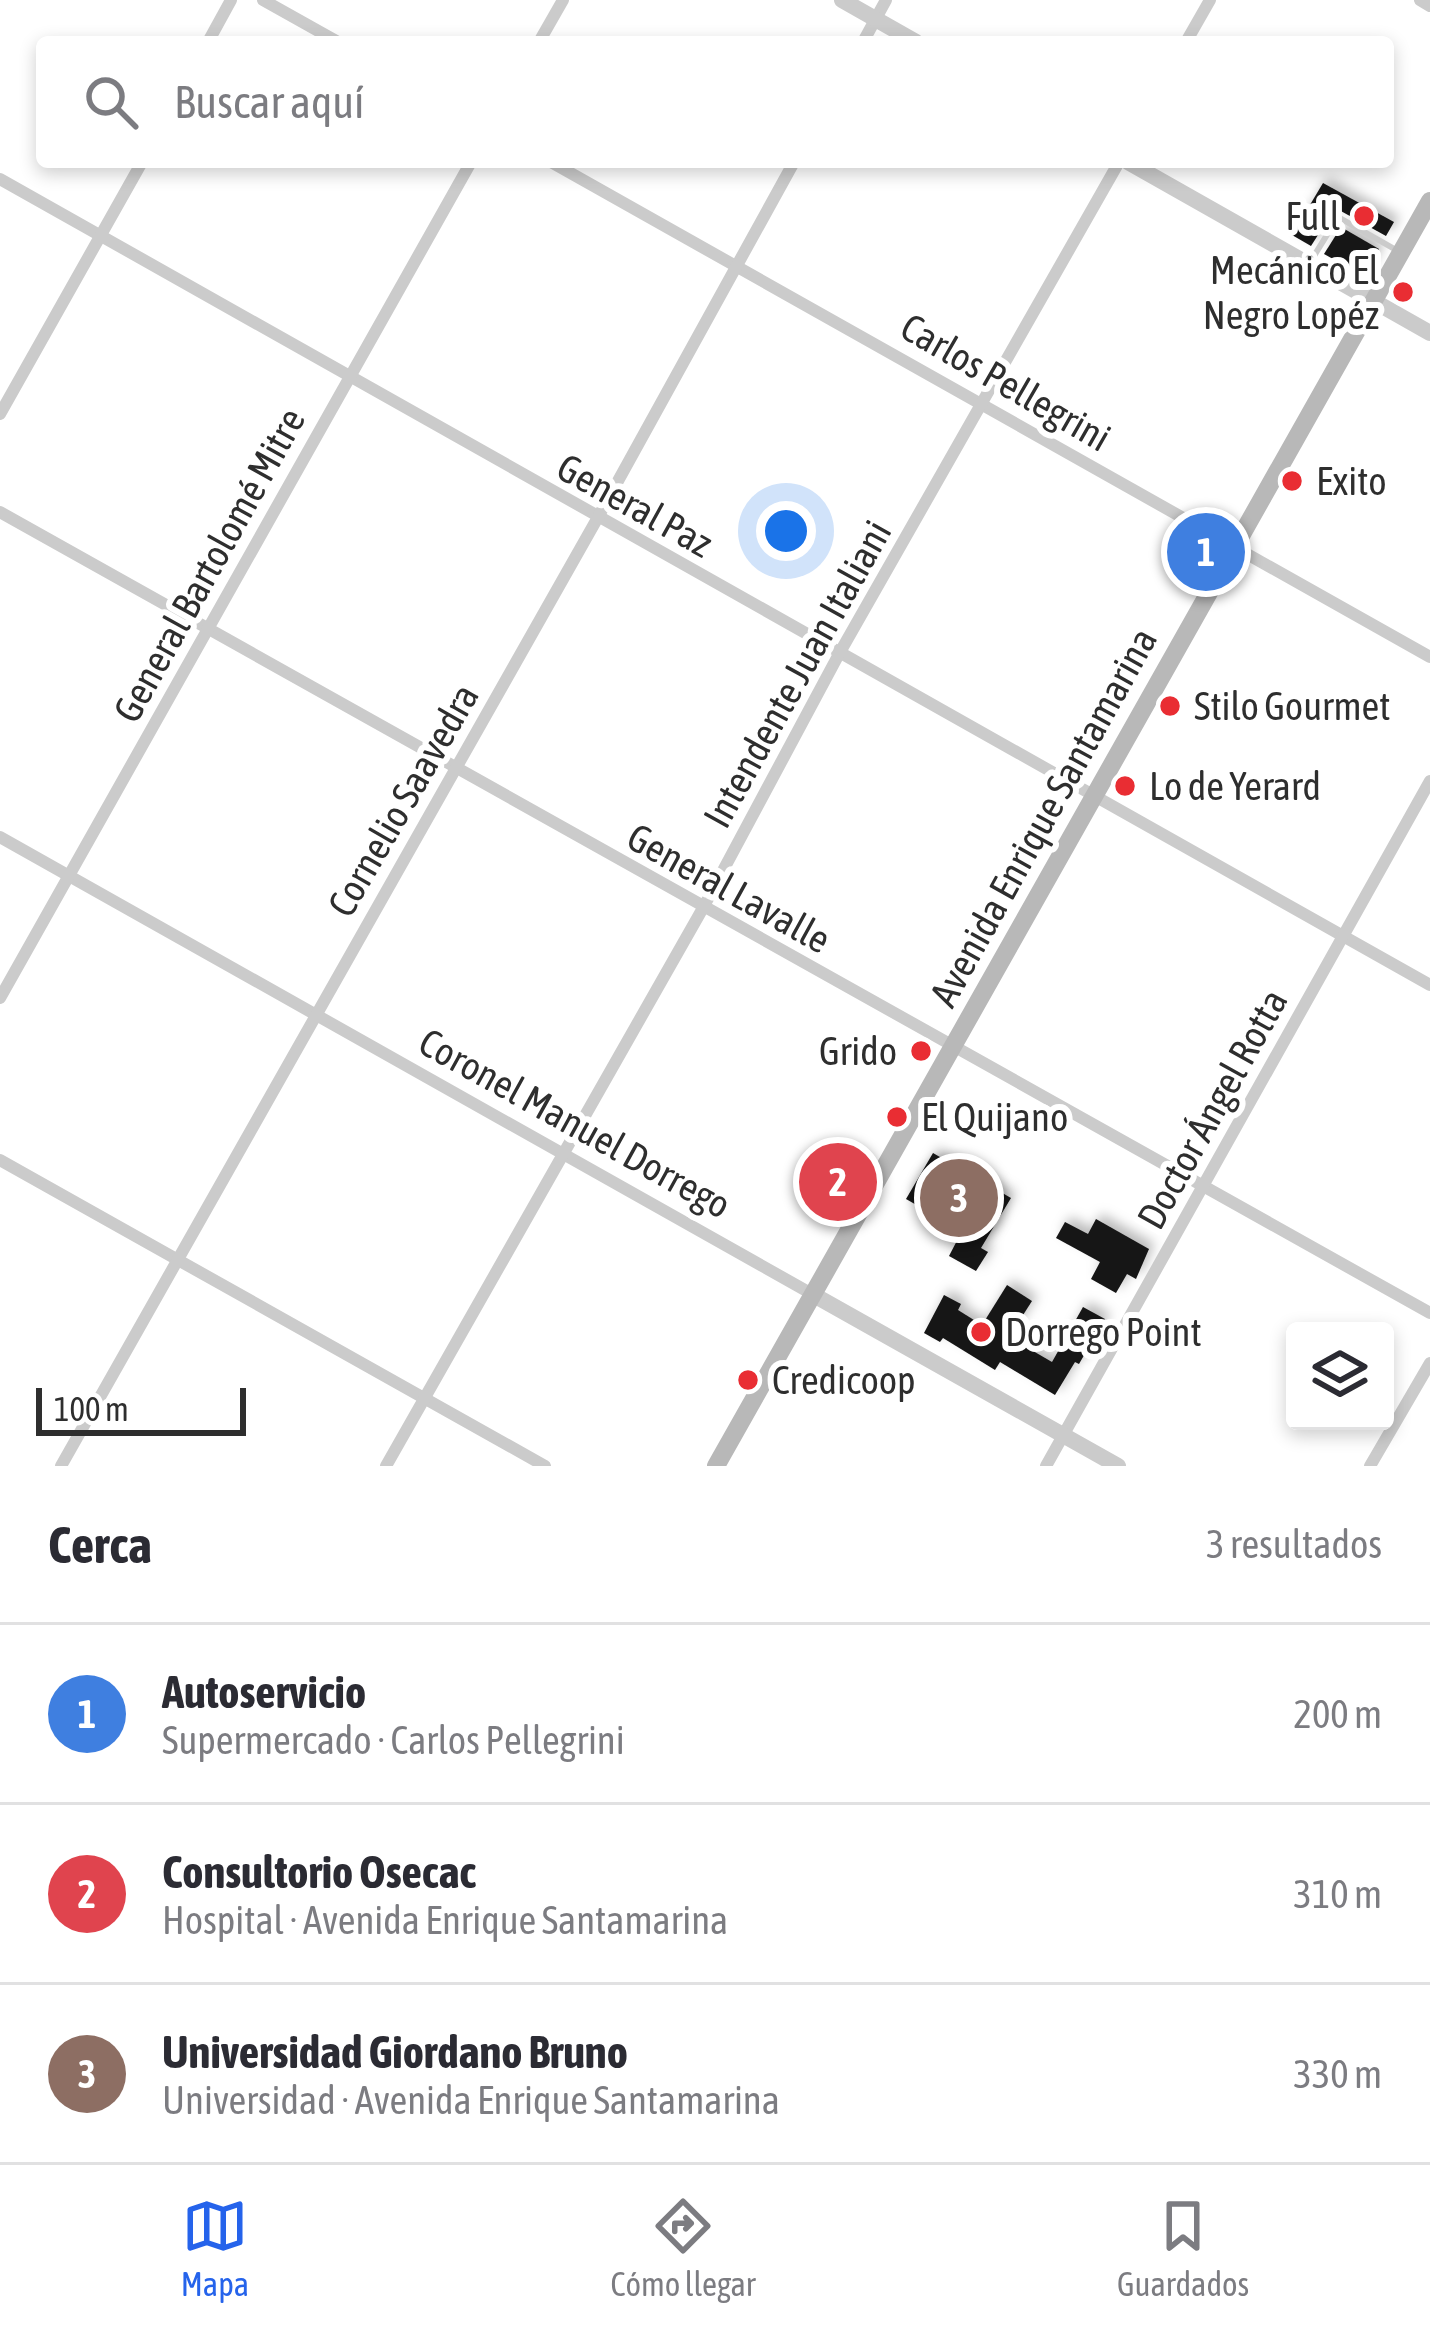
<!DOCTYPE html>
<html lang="es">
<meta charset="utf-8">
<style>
body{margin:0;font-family:"Asap Condensed",sans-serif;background:#f2f2f3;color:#2b2b33}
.controls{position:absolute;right:36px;bottom:36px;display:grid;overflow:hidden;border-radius:12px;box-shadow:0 6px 18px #0003}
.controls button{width:108px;height:108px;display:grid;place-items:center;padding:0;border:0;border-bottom:3px solid #e1e1e2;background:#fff;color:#2b2b33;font:60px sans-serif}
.scale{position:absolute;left:36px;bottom:30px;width:210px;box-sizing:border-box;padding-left:12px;border:6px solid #2e2e2e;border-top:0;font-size:33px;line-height:42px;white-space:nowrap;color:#2e2e2e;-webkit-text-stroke:9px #fff;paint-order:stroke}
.you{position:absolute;left:786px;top:531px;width:42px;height:42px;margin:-30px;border:9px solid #fff;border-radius:50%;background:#1a73e8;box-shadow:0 0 0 18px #1a73e833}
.badge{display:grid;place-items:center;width:78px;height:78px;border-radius:50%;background:#2563eb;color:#fff;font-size:39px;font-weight:700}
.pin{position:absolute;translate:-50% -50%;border:6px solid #fff;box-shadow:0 3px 12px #0006}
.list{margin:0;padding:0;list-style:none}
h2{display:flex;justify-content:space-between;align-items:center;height:156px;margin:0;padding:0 48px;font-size:51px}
h2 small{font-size:39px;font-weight:400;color:#7c7c81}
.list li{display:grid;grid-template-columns:78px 1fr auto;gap:36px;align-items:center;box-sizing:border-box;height:180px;padding:0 48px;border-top:3px solid #e1e1e2}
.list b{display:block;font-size:45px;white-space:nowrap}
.list p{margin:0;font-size:39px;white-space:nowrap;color:#7c7c81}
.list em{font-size:39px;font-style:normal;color:#7c7c81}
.icon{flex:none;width:66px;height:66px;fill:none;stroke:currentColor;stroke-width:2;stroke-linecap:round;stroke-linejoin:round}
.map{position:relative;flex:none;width:1430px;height:1466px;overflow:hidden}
.search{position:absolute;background:#fff;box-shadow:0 6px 18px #0003;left:36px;right:36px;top:36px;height:132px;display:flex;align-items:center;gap:30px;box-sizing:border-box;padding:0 42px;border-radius:12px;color:#7c7c81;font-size:45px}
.sheet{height:696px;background:#fff}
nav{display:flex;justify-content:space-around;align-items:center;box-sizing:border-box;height:168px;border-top:3px solid #e1e1e2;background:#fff;font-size:33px;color:#7c7c81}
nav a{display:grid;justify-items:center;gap:6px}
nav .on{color:#2563eb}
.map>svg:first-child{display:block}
</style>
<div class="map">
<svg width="1430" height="1466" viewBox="0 0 1430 1466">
<defs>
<filter id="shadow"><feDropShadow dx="5.5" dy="-5.5" stdDeviation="6" flood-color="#0004"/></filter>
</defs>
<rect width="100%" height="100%" fill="#fff"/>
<g fill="#151515" filter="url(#shadow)">
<path d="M 1323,183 L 1394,222 L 1386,236 L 1339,210 L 1332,213 L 1311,246 L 1292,235 Z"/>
<path d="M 1341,227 L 1379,249 L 1364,276 L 1324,254 Z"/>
<path d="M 933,1153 L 1011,1198 L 981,1248 L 988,1252 L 976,1271 L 949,1256 L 962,1231 L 906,1199 Z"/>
<path d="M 1096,1219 L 1149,1249 L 1136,1279 L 1127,1274 L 1116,1293 L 1091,1279 L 1100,1262 L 1056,1238 L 1065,1222 L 1088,1234 Z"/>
<path d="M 1007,1285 L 1032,1301 L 1009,1337 L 1052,1362 L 1083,1307 L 1105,1319 L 1079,1364 L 1075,1362 L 1055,1395 L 1000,1362 L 995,1370 L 943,1338 L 940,1342 L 924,1333 L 944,1295 L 961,1304 L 958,1310 L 982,1325 Z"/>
</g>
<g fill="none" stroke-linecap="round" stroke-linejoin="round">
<path stroke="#cbcbcb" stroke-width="6" d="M 1309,264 L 1338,217 L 1398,251"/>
<g stroke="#cbcbcb" stroke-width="12">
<path d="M 263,0 L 338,42"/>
<path d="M 1420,0 L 1430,6"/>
<path d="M 208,42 L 231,0"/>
<path d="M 539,42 L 563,0"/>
<path d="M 863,42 L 886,0"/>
<path d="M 1186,42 L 1210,0"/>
<path d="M 551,162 L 1430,657"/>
<path d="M 0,179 L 1430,985"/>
<path d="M 0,414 L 142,162"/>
<path d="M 0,512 L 1430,1313"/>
<path d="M 0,837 L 812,1294"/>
<path d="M 0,998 L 471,162"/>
<path d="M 0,1160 L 545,1466"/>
<path d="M 61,1466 L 597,519 L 794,162"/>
<path d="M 386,1466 L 703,908 L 839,654 L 1119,162"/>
<path d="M 1046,1466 L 1430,781"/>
<path d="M 1370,1466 L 1430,1363"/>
</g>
<g stroke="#cbcbcb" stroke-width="16">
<path d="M 842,0 L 916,42"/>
<path d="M 1128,162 L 1430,333"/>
<path d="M 812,1294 L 1118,1466"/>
</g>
<path stroke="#b8b8b8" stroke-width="18" d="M 716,1466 L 1430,201"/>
</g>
<g fill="#e92d33" stroke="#fff" stroke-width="4.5">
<circle cx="1364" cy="216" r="12"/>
<circle cx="1403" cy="292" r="12"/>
<circle cx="1292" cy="481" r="12"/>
<circle cx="1170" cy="706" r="12"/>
<circle cx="1125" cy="786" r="12"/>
<circle cx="921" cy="1051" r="12"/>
<circle cx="897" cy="1117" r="12"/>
<circle cx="981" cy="1332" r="12"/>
<circle cx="748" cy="1380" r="12"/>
</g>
<g text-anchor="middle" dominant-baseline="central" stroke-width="12" stroke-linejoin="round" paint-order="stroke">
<g font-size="39" fill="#2e2e2e" stroke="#fff" text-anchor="start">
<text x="1340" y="216" text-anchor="end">Full</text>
<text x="1379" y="270" text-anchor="end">Mecánico El<tspan x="1379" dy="45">Negro Lopéz</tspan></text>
<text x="1316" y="481">Exito</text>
<text x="1194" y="706">Stilo Gourmet</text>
<text x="1149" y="786">Lo de Yerard</text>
<text x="897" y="1051" text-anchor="end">Grido</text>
<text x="921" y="1117">El Quijano</text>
<text x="1005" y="1332">Dorrego Point</text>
<text x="772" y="1380">Credicoop</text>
</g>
<g font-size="39" fill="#2e2e2e" stroke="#fff">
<text transform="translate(1006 382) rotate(30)">Carlos Pellegrini</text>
<text transform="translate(635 505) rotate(29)">General Paz</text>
<text transform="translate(209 565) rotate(-61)">General Bartolomé Mitre</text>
<text transform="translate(797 674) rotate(-61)">Intendente Juan Italiani</text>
<text transform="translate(403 800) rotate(-60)">Cornelio Saavedra</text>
<text transform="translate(1043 817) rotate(-61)">Avenida Enrique Santamarina</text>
<text transform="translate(729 888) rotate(29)">General Lavalle</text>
<text transform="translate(1212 1109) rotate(-61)">Doctor Ángel Rotta</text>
<text transform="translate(575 1123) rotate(29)">Coronel Manuel Dorrego</text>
</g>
</g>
</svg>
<div class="controls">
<button><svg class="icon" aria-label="layers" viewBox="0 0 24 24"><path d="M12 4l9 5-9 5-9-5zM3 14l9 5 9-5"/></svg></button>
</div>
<div class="scale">100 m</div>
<div class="you"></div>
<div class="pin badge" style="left:1206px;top:552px;background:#3f7fe0">1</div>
<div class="pin badge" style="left:838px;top:1182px;background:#e0444e">2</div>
<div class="pin badge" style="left:959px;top:1198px;background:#8d6e63">3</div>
<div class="search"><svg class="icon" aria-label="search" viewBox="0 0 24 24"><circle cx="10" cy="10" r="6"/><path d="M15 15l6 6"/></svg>Buscar aquí</div>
</div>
<section class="sheet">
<h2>Cerca<small>3 resultados</small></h2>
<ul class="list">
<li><span class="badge" style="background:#3f7fe0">1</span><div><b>Autoservicio</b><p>Supermercado · Carlos Pellegrini</p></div><em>200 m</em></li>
<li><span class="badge" style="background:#e0444e">2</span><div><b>Consultorio Osecac</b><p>Hospital · Avenida Enrique Santamarina</p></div><em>310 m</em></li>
<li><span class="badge" style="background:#8d6e63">3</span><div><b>Universidad Giordano Bruno</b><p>Universidad · Avenida Enrique Santamarina</p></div><em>330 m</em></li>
</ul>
</section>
<nav>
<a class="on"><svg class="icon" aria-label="map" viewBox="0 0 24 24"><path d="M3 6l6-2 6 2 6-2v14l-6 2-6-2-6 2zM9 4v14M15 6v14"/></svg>Mapa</a>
<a><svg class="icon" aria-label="directions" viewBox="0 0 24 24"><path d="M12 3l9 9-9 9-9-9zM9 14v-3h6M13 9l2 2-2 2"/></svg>Cómo llegar</a>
<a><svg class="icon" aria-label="saved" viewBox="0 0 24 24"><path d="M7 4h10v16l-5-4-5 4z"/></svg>Guardados</a>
</nav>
